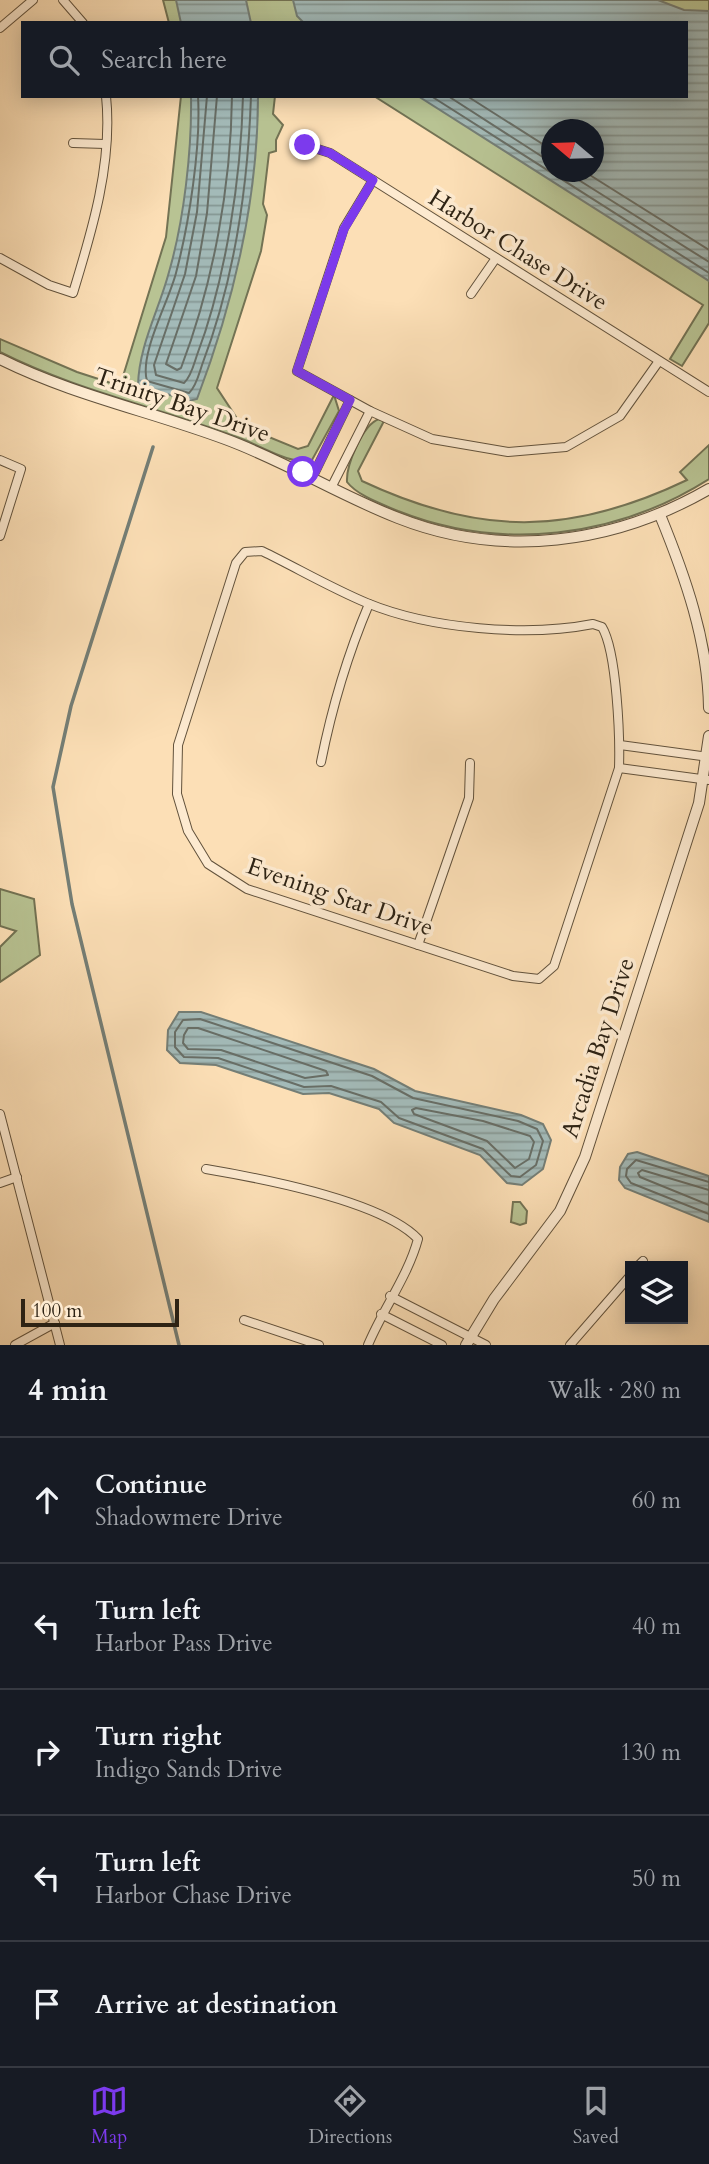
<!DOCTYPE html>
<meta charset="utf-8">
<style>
body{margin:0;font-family:Cardo,serif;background:#20242c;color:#f1f3f6}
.controls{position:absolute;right:21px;bottom:21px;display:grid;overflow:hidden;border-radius:0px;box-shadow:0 4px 18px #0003}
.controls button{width:63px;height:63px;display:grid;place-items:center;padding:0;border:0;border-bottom:2px solid #363941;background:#171b24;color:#f1f3f6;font:35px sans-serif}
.compass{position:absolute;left:541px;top:119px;width:63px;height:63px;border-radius:50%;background:#171b24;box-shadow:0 4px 18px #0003;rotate:289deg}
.scale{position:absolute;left:21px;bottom:18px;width:158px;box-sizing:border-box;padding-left:7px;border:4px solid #2e2314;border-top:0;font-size:19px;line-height:24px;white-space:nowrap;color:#2e2314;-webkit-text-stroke:5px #fdead0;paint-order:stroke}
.stop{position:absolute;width:21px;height:21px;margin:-16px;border:5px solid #7c3aed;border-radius:50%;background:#fff}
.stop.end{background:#7c3aed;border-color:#fff;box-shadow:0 2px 7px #0008}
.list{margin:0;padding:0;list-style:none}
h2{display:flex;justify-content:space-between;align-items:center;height:91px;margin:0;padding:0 28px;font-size:30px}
h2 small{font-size:23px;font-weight:400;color:#9ea1a6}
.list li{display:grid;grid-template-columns:46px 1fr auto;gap:21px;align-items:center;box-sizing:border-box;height:126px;padding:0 28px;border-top:2px solid #363941}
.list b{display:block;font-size:26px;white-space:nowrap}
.list p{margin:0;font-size:23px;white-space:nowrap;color:#9ea1a6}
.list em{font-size:23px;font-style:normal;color:#9ea1a6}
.icon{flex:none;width:38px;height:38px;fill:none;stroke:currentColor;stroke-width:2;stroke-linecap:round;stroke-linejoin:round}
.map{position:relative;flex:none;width:709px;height:1345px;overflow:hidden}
.search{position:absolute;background:#171b24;box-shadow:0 4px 18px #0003;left:21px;right:21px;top:21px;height:77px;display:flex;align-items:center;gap:18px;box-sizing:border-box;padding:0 24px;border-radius:0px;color:#9ea1a6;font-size:26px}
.sheet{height:721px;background:#171b24}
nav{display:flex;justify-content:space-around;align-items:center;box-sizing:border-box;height:98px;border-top:2px solid #363941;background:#171b24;font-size:19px;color:#9ea1a6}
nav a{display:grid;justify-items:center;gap:4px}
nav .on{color:#7c3aed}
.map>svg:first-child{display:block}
</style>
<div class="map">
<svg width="709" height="1345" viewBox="0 0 709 1345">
<defs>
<pattern id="water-rules" width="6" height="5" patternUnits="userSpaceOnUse" patternTransform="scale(1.75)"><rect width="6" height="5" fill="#a3bab8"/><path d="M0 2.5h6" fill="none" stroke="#859794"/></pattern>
</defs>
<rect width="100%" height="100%" fill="#fcdfb6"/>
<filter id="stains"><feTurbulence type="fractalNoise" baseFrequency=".00286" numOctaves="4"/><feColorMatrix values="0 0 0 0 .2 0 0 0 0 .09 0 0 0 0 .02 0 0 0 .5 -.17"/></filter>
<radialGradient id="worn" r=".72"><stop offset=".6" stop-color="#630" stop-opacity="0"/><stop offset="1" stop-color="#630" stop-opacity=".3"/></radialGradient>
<g fill="#b8c393" stroke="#737354" stroke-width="2" fill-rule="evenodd">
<path d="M 163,0 L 709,0 L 709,323 L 682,366 L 670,359 L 703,305 L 374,96 L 686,96 L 686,23 L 169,23 ZM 552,130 L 594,130 L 594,172 L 552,172 Z"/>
<path d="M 181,96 L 275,96 L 273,114 L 283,125 L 276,140 L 276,151 L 269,153 L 263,204 L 267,215 L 261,251 L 217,388 L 242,426 L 298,449 L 308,446 L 334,395 L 339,411 L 312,460 C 292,466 261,446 242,439 C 162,408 77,391 0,352 L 0,339 L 77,372 L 120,386 L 166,237 Z"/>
<path d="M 379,419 L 384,421 L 358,471 L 362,481 C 479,536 570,536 687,480 L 680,472 L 709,445 L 709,479 C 616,538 501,552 398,511 C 382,504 358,496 347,482 C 346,466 362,425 379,419 Z"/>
<path d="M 0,889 L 34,899 L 40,955 L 0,982 L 0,947 L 16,931 L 0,926 Z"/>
<path d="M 513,1202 L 520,1202 L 527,1211 L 526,1223 L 520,1225 L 511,1222 Z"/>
</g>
<g fill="url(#water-rules)" stroke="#747e76" stroke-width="2" fill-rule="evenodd">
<path d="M 176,0 L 246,0 L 251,23 L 181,23 Z"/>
<path d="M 293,0 L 658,0 L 684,10 L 709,11 L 709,281 L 418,96 L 686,96 L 686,23 L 304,23 L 297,16 ZM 552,130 L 594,130 L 594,172 L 552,172 Z"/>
<path d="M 191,96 L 258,96 C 258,199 233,304 197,399 L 189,401 L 138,385 C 139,345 159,310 169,272 C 184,220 192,150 191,96 Z"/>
<path d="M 179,1012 L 201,1012 L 374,1069 L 415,1091 L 521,1115 L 543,1124 L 551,1140 L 543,1169 L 522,1185 L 507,1183 L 480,1155 L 394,1123 L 379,1109 L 329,1093 L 303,1094 L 216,1065 L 180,1063 L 167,1050 L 168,1030 Z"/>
<path d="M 637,1152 L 709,1176 L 709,1222 L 625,1188 L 619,1180 L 620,1167 L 628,1154 Z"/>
</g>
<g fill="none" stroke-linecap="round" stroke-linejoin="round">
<g stroke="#686e66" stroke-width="2">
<path d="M 198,96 C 201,147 189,224 176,273 C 169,301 139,354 147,381 L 189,393 C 196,387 199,374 202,365 C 234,281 248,186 251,96"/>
<path d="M 207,96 L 197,212 L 185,274 L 154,365 L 156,375 L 184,383 C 191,377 194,364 197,355 C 226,279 241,177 243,96"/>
<path d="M 217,96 L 207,213 L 196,276 L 166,364 L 177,370 L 181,368 C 213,284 231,187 232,96"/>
<path d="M 431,96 L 709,273"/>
<path d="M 448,96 L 552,163"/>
<path d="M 467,96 L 552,150"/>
<path d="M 566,172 L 709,262"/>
<path d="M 585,172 L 709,250"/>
<path d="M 200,1019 L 372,1076 L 413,1098 L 518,1121 L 537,1129 L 543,1141 L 536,1165 L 520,1177 L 511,1176 L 483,1149 L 399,1118 L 381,1102 L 331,1086 L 304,1087 L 218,1058 L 184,1057 L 175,1047 L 175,1032 L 183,1020 Z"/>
<path d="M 198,1028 L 326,1071 L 328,1075 L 305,1078 L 221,1050 L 188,1049 L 183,1043 L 184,1035 L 188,1028 Z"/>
<path d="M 416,1108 L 483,1121 L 530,1136 L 534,1142 L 529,1159 L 515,1168 L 487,1141 L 414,1114 L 412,1110 Z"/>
<path d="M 709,1182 L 636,1160 L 627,1169 L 626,1176 L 631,1183 L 709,1214"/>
<path d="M 709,1190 L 642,1170 L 638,1173 L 640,1177 L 709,1205"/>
</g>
<path stroke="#747e76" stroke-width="3.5" d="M 153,447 L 71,706 L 53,787 L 72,904 L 179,1345"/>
<defs>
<g id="minor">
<path d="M 63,0 L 83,23"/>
<path d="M 0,28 L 33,0"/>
<path d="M 73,143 L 105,144"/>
<path d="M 305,145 L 330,153 L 709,392"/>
<path d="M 373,180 L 344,228 L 297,371 L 370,411 L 432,439 L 508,452 L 566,447 L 620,416 L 659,361"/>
<path d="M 0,258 L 49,285 L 73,293 C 92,231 113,162 106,96"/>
<path d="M 471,294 L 496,258"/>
<path d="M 0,460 L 21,469 L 0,536"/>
<path d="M 313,476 L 350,400"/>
<path d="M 332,486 L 370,411"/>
<path d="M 262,551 C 297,568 331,588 367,603 C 430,629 527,637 593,624 L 602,627 C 617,652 620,738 619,768 L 554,966 L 539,979 L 513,976 L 247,889 L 208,864 L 188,831 L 177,794 L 178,745 L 236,563 L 245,552 Z"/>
<path d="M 620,745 L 709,757"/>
<path d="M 321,762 C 332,707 347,656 369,604"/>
<path d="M 619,768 L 709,780"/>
<path d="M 418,945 L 469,798 L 470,763"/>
<path d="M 0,1114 L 60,1345"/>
<path d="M 206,1169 C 259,1178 382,1201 418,1239 C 408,1276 383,1309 368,1345"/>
<path d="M 0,1183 L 17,1177"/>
<path d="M 638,1266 L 643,1261"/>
<path d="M 390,1296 L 486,1345"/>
<path d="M 381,1314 L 442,1345"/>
<path d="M 244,1320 L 319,1345"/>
<path d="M 15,1345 L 55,1323"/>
<path d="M 570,1345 L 630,1276"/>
</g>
<g id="tertiary">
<path d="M 0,359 C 72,395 150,411 225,439 C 285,461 339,495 398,518 C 502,559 614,544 709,489"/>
<path d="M 660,515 C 685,576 708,641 709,708"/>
<path d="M 466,1345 L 494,1299 L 560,1211 L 585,1157 L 699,803 L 709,736"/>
</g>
</defs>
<use href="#minor" stroke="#62523c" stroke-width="10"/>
<use href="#tertiary" stroke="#62523c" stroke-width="12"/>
<use href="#minor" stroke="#fdead0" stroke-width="8"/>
<use href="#tertiary" stroke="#fdead0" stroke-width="10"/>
</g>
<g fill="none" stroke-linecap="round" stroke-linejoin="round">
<path stroke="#7c3aed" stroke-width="9" d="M 303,472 L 313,476 L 350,400 L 297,371 L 344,229 L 373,180 L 330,153 L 305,145"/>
</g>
<g text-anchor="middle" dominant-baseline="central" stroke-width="7" stroke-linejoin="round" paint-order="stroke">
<g font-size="24" fill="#2e2314" stroke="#fdead0">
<text transform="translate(518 250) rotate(32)">Harbor Chase Drive</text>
<text transform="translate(182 405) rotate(19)">Trinity Bay Drive</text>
<text transform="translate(340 897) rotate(19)">Evening Star Drive</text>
<text transform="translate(598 1048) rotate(-72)">Arcadia Bay Drive</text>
</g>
</g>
<rect width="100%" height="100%" filter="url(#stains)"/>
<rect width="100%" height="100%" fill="url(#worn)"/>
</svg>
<div class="controls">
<button><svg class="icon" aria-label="layers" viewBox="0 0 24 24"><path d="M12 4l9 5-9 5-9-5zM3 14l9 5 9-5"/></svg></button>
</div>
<svg class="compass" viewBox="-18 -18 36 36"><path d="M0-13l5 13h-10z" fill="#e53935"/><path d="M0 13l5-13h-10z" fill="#9ea1a6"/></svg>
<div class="scale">100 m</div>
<div class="stop" style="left:303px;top:472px"></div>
<div class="stop end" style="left:305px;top:145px"></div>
<div class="search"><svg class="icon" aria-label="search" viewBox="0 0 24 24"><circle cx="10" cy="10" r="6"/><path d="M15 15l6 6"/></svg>Search here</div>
</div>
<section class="sheet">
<h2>4 min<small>Walk · 280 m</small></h2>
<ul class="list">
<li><svg class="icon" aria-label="ahead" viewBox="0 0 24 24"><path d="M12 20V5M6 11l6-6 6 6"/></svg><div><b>Continue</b><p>Shadowmere Drive</p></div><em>60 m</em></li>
<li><svg class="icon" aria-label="left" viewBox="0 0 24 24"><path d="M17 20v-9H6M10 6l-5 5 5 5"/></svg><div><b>Turn left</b><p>Harbor Pass Drive</p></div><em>40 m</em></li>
<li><svg class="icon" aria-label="right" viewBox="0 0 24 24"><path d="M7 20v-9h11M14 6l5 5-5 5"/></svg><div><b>Turn right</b><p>Indigo Sands Drive</p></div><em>130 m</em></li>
<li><svg class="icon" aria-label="left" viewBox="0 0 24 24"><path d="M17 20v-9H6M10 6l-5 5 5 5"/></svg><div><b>Turn left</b><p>Harbor Chase Drive</p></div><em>50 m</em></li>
<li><svg class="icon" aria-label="arrive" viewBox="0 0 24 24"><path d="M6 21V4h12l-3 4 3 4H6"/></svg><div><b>Arrive at destination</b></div></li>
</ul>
</section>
<nav>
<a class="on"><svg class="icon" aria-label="map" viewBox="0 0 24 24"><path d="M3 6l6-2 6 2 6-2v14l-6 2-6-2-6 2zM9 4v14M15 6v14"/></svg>Map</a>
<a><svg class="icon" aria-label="directions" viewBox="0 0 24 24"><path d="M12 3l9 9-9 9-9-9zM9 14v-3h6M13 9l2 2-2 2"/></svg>Directions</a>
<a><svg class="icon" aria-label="saved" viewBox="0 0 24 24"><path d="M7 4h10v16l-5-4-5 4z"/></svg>Saved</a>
</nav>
